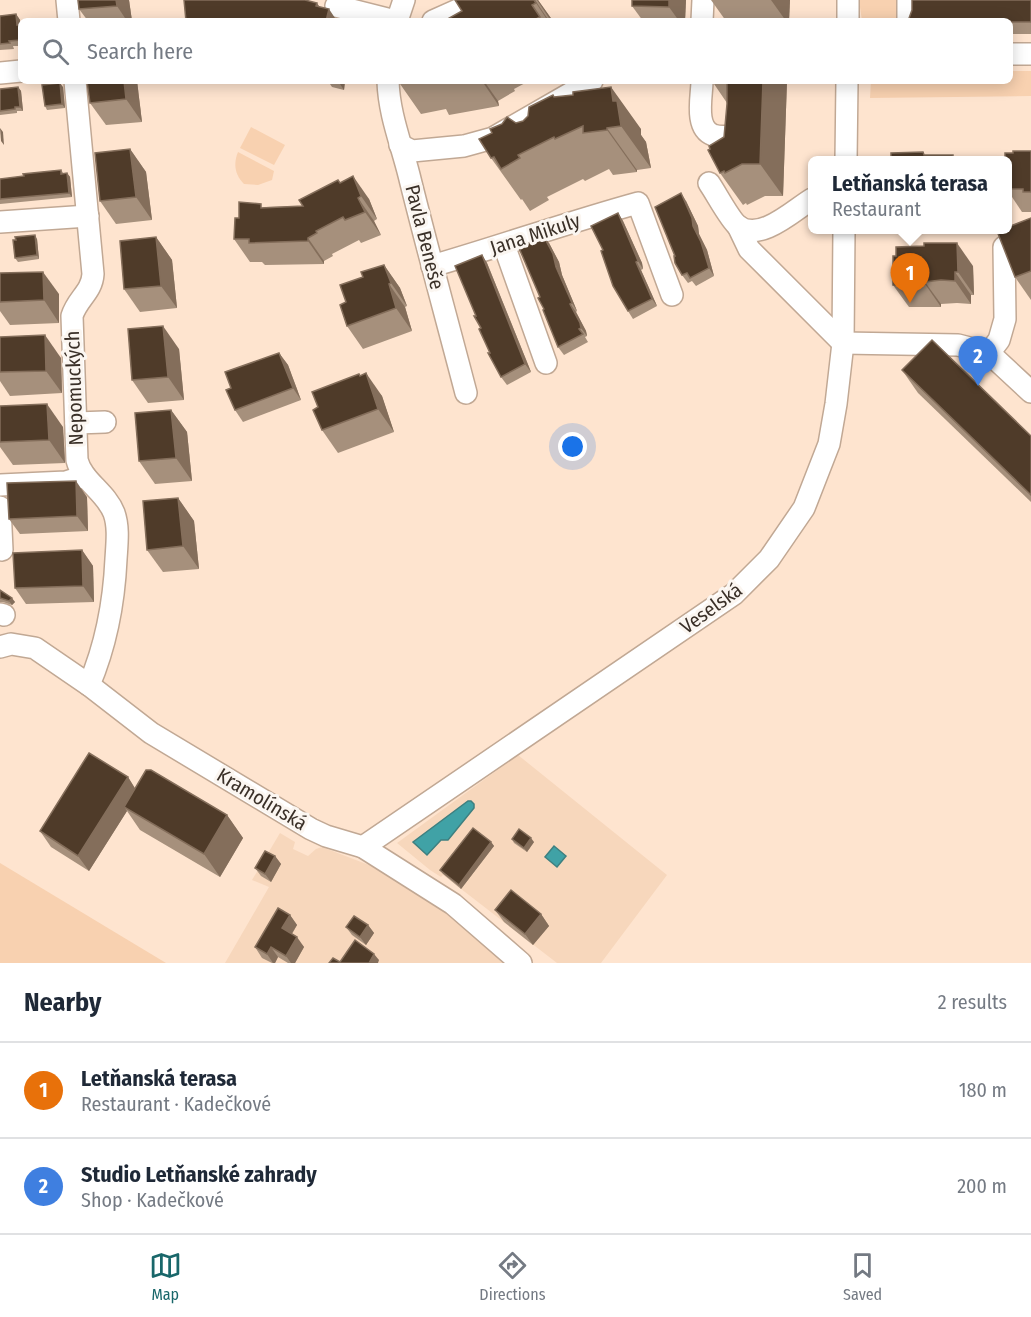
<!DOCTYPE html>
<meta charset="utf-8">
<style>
body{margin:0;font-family:"Fira Sans Condensed",sans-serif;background:#f6f6f7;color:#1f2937}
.you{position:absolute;left:573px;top:447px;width:21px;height:21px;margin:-15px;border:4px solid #fff;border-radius:50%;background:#1a73e8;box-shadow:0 0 0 9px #1a73e833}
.badge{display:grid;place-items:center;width:39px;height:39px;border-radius:50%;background:#19676a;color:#fff;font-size:20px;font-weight:700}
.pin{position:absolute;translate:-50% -50px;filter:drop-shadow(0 2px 3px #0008)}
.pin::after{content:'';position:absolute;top:32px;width:21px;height:18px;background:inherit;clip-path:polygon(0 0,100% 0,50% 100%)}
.popup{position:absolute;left:808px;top:156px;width:204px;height:78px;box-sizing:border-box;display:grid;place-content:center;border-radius:9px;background:#fff;filter:drop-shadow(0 2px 4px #0005);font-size:20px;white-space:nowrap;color:#747a83}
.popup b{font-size:22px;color:#1f2937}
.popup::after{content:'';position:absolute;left:50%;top:100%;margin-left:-12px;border:12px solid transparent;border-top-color:#fff}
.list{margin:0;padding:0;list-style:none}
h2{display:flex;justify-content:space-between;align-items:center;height:78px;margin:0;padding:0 24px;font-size:26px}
h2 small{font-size:20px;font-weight:400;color:#747a83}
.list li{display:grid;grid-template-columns:39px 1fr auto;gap:18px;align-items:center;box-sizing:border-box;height:96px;padding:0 24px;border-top:2px solid #e0e1e3}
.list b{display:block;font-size:22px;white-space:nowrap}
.list p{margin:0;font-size:20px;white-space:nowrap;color:#747a83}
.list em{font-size:20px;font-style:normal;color:#747a83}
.icon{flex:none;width:33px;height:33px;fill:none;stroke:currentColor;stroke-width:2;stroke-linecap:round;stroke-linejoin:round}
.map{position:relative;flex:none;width:1031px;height:963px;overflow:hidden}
.search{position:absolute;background:#fff;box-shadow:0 3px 15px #0003;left:18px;right:18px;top:18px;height:66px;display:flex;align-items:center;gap:15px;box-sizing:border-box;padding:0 21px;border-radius:9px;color:#747a83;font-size:22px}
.sheet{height:270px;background:#fff}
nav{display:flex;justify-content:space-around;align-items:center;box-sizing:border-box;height:84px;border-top:2px solid #e0e1e3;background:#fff;font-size:16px;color:#747a83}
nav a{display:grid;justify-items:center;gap:3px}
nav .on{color:#19676a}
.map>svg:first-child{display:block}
</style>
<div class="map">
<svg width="1031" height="963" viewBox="0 0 1031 963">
<rect width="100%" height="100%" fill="#fee4cf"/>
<g fill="#f7d7bc">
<path d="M 518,755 L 667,875 L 601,963 L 557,963 L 443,875 L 441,877 L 430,870 L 397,843 Z"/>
<path d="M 280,833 L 295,842 L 293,849 L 308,856 L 316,849 L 322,847 L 395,875 L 433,902 L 504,963 L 225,963 L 269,887 L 252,880 Z"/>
</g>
<g fill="#f8d1b0">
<path d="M 859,0 L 901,0 L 901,21 L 862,21 Z"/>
<path d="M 1010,71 L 1031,71 L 1031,96 L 870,98 L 871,81 L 1010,81 Z"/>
<path d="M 251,127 L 285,145 L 274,165 L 240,148 Z"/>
<path d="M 238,152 L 274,171 L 272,180 L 258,185 L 244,184 C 235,175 233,164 238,152 Z"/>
<path d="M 0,863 L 166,963 L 0,963 Z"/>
</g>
<g fill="#40a2a6" stroke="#3e8080" stroke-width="1.5">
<path d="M 468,801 L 471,801 L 474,804 L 474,808 L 448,840 L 441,840 L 427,855 L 413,842 Z"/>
<path d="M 554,846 L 566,856 L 557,867 L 545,857 Z"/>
</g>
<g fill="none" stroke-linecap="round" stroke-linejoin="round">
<defs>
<g id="minor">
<path d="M 67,0 L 69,21"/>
<path d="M 336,6 L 395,21"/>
<path d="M 397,21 L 404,0"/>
<path d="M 433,21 L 460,9"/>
<path d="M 702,21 L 703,0"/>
<path d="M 848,21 L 848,0"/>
<path d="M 908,21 L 908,0"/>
<path d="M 1010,54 L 1031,54"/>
<path d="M 0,73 L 21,71"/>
<path d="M 75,81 L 93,274 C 92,292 77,299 72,316 L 77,460 C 82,481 106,492 114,513 C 119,527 117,543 116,559 C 114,603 106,645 89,685"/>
<path d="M 388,81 C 389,114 401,143 409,175 C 427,248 447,320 466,393"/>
<path d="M 702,81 C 702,96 694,128 713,135 C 720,138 730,136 737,136"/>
<path d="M 400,145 L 412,151 L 464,146 L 493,138 L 592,81"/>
<path d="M 846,160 L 847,81"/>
<path d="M 709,183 C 716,193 730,220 738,226 C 760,243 795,209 812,199"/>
<path d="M 0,222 L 88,216"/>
<path d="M 738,226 L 749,249 L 843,343"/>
<path d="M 504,245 L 546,363"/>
<path d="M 432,266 C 501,246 569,222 638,203 L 672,295"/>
<path d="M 843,343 L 958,345 L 989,353 L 1031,392"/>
<path d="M 989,353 L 999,340 L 1005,319 L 1004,247"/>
<path d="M 76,423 L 105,422"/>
<path d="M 0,485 L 66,482 L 85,476"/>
<path d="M 0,507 L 2,550"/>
<path d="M 0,614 L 4,615"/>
<path d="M 0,647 L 11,644 L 35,648 L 89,685 L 151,733 L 311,829 L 326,836 L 363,847 L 453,904 L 521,963"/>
<path d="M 363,847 L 734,594 L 769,559 L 804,508 L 829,444 L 836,404 L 843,343 L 844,230"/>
</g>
</defs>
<use href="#minor" stroke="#c1a894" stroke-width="24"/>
<use href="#minor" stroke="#fff" stroke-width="21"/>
</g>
<g fill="#a6907c">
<path d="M 129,0 L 132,21 L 88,21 L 79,9 Z"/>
<path d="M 455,0 L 538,0 L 553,21 L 444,21 L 462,11 Z"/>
<path d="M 686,0 L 685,21 L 643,21 L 632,6 Z"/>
<path d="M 711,0 L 790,0 L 789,21 L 726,21 Z"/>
<path d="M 1031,0 L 1031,34 L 1010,34 L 1010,21 L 912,10 Z"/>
<path d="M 16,14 L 20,20 L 21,46 L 13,46 L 14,49 L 0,50 L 0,16 Z"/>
<path d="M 137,81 L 142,122 L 106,125 L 90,103 Z"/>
<path d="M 316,81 L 345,81 L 344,90 L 332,87 L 330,84 Z"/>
<path d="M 398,81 L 529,81 L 514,89 L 515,91 L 498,101 L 499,106 L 449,115 L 446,109 L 421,114 Z"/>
<path d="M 712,81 L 787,81 L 783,196 L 765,196 L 747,205 L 746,203 L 743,205 L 720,173 L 710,149 L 724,137 L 727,103 Z"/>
<path d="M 18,87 L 21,91 L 23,111 L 17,111 L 17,113 L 0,115 L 0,89 Z"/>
<path d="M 63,87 L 65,108 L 47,110 L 45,106 Z"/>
<path d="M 554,97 L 641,129 L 641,135 L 646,142 L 651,168 L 637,170 L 637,172 L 613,175 L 609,169 L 585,181 L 583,179 L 547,197 L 549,200 L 530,211 L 522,199 L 521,200 L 491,158 L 516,123 L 523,121 Z"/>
<path d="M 130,149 L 146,172 L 152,220 L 116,224 L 100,201 Z"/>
<path d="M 1031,151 L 1031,212 L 1022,212 L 1008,191 L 1008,160 L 1013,153 Z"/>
<path d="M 61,170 L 64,174 L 67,173 L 70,177 L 72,197 L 0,204 L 0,179 L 10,178 Z"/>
<path d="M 341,183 L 369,199 L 377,219 L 374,221 L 381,235 L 361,243 L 359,240 L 332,254 L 333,256 L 324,261 L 324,264 L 265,265 L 262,262 L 250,262 L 234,239 L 239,218 L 264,207 L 303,206 Z"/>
<path d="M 686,201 L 698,226 L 699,234 L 707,250 L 714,276 L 696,286 L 692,281 L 688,283 L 682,275 L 675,256 Z"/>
<path d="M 618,213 L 623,221 L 642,263 L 643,269 L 641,270 L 657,306 L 633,319 L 628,311 L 603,250 Z"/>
<path d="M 1031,218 L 1031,300 L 1015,277 Z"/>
<path d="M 156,237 L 172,260 L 177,308 L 140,312 L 124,289 Z"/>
<path d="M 37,239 L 39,259 L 18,262 L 15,258 L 16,240 Z"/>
<path d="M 549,243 L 559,262 L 562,275 L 577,311 L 576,312 L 586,331 L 587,336 L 585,337 L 588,342 L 564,355 L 558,347 L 540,297 Z"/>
<path d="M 482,255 L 487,263 L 531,372 L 507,385 L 501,377 L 476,316 Z"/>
<path d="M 384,265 L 400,288 L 407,306 L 405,307 L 412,331 L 363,349 L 347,326 L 346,302 L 363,277 Z"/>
<path d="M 973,266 L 974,295 L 971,295 L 971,304 L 957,303 L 941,304 L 941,307 L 909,307 L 893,285 Z"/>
<path d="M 59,294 L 59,323 L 10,325 L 0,311 L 0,302 Z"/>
<path d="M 0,337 L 61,358 L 62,393 L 10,396 L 0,381 Z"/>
<path d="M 179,349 L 184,400 L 148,403 L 132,380 Z"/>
<path d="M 279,353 L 288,365 L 301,400 L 243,422 L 235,410 L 231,388 Z"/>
<path d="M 902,370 L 1031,436 L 1031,502 L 918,393 Z"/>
<path d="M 360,375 L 382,396 L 394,432 L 338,453 L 322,430 L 318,407 Z"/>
<path d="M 0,406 L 63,427 L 65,463 L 13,465 L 0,447 Z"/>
<path d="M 171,410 L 187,432 L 192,481 L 155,484 L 139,461 Z"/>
<path d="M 87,497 L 88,531 L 20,534 L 9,519 Z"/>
<path d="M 178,498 L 194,521 L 199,569 L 163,572 L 147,550 Z"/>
<path d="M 82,550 L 93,566 L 94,602 L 26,604 L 15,588 Z"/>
<path d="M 0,590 L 15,602 L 12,605 L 3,602 L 0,602 Z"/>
<path d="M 128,777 L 135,789 L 227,815 L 243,838 L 220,877 L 140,830 L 127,811 L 89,871 L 51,847 L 40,831 Z"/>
<path d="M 512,839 L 534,842 L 527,852 L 514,843 Z"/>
<path d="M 491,842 L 494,846 L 461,889 L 443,874 L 440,870 Z"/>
<path d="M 275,856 L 281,864 L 271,882 L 261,876 L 255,868 Z"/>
<path d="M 495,910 L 541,914 L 549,926 L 533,945 L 504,922 Z"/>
<path d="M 290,915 L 297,925 L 292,934 L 304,947 L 295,963 L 288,963 L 278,957 L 275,963 L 272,963 L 262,958 L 255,947 Z"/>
<path d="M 368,925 L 374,933 L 366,945 L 352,935 L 346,927 Z"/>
</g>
<g fill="#846e5b">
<path d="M 116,0 L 129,0 L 132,21 L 127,21 L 117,6 Z"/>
<path d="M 534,0 L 535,0 L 549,21 L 548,21 Z"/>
<path d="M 537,0 L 538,0 L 553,21 L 551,21 Z"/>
<path d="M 669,0 L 686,0 L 685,21 L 679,21 L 669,7 Z"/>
<path d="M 771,0 L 790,0 L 789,21 L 786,21 Z"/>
<path d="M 317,3 L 327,18 L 329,9 L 337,21 L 326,21 L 316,6 Z"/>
<path d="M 16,14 L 20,20 L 21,30 L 17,25 Z"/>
<path d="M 124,81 L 137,81 L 142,122 L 126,99 Z"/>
<path d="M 338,81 L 345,81 L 344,90 Z"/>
<path d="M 482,81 L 484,81 L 498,101 L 499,106 Z"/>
<path d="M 763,81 L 787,81 L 783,196 L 760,164 Z"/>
<path d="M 60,83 L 63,87 L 65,108 L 62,104 Z"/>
<path d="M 18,87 L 21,91 L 23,111 L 20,107 Z"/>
<path d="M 611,87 L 641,129 L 641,135 L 646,142 L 651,168 L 621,126 L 613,101 Z"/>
<path d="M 0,128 L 3,132 L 4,145 L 1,141 Z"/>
<path d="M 607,128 L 637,170 L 637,172 L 607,130 Z"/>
<path d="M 130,149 L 146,172 L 152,220 L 136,197 Z"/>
<path d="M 67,173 L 70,177 L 72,197 L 69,193 Z"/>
<path d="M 353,176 L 369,199 L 377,219 L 361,196 Z"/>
<path d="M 681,193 L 686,201 L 698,226 L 699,234 L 707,250 L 714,276 L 709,268 Z"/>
<path d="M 358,198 L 374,221 L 381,235 L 365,212 Z"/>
<path d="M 618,213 L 623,221 L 642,263 L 643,269 L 638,261 Z"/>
<path d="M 35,235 L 37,239 L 39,259 L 37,255 Z"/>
<path d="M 543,235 L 549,243 L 559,262 L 562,275 L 577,311 L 572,303 Z"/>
<path d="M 156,237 L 172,260 L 177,308 L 161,286 Z"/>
<path d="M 308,238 L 324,261 L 324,264 L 308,241 Z"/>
<path d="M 957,243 L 973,266 L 974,295 L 958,272 Z"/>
<path d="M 482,255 L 487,263 L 531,372 L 525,364 Z"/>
<path d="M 636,262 L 641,270 L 657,306 L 652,299 Z"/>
<path d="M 384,265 L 400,288 L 407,306 L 391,283 Z"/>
<path d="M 43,272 L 59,294 L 59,323 L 44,300 Z"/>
<path d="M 955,272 L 971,295 L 971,304 L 955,281 Z"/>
<path d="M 925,282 L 941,304 L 941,307 L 925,284 Z"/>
<path d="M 389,284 L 405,307 L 412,331 L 396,308 Z"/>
<path d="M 570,304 L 576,312 L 586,331 L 587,336 L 581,328 Z"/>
<path d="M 163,326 L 179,349 L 184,400 L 168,377 Z"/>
<path d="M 45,335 L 61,358 L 62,393 L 46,371 Z"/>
<path d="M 279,353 L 288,365 L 301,400 L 293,388 Z"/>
<path d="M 366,373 L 382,396 L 394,432 L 378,409 Z"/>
<path d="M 47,404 L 63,427 L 65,463 L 49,440 Z"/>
<path d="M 171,410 L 187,432 L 192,481 L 176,458 Z"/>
<path d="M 76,481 L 87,497 L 88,531 L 77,516 Z"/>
<path d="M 178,498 L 194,521 L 199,569 L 183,546 Z"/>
<path d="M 82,550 L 93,566 L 94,602 L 83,586 Z"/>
<path d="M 12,598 L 15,602 L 12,605 L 9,601 Z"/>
<path d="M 128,777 L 138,793 L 124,807 L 127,811 L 89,871 L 78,856 Z"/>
<path d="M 227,815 L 243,838 L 220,877 L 204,854 Z"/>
<path d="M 531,838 L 534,842 L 527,852 L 524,848 Z"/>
<path d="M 491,842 L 494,846 L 461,889 L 459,885 Z"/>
<path d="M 275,856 L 281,864 L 271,882 L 265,874 Z"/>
<path d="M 541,914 L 549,926 L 533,945 L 525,934 Z"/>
<path d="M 290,915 L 297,925 L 289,938 L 282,928 Z"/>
<path d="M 368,925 L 374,933 L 366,945 L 360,937 Z"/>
<path d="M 297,937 L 304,947 L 295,963 L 291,963 L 286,956 Z"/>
<path d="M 271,947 L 278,957 L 275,963 L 273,963 L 267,954 Z"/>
<path d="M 374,954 L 379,960 L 378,963 L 369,963 Z"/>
</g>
<g fill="#4f3b29" stroke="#846e5b" stroke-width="1.5">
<path d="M 78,0 L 116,0 L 117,6 L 79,9 Z"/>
<path d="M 184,0 L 305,0 L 317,3 L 316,6 L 329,9 L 326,21 L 186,21 Z"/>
<path d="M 455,0 L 534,0 L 536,3 L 532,5 L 540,17 L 532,21 L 444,21 L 462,11 Z"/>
<path d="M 632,0 L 669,0 L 669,7 L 632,6 Z"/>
<path d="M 912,0 L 1031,0 L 1031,22 L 1010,22 L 1010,21 L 908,21 L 912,10 Z"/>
<path d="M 16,14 L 17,25 L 21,24 L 21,40 L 9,41 L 10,43 L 0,44 L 0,16 Z"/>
<path d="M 87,81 L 124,81 L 126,99 L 90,103 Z"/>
<path d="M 727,81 L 763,81 L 760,164 L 742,164 L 725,173 L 724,171 L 720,173 L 708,150 L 710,149 L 709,146 L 724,137 L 727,104 Z"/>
<path d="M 60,83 L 62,104 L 45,106 L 42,85 Z"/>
<path d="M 18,87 L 20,107 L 15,107 L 15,109 L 0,111 L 0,89 Z"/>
<path d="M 611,87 L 613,101 L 617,101 L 621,126 L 607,128 L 607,130 L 583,133 L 583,126 L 555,139 L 554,137 L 518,155 L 520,158 L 501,169 L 494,157 L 491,158 L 479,139 L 492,133 L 490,129 L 502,124 L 507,117 L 516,123 L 523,121 L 528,116 L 529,107 L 553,95 L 554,97 L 573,95 L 573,92 Z"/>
<path d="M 130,149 L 136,197 L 100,201 L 95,153 Z"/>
<path d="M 1013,151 L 1031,151 L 1031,192 L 1023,192 L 1023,189 L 1008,189 L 1008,160 L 1005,160 L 1005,153 L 1013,153 Z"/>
<path d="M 923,152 L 924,155 L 953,155 L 953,160 L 891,160 L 891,153 Z"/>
<path d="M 61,170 L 61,174 L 67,173 L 69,193 L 0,199 L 0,179 L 24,176 L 23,174 Z"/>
<path d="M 353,176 L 361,196 L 358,198 L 365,212 L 345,220 L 343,217 L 316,231 L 317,233 L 308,238 L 308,241 L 249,243 L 249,239 L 234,239 L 235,218 L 239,218 L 239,202 L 261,204 L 261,208 L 303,206 L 299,200 L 338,180 L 340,183 Z"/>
<path d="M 681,193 L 692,218 L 693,226 L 701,242 L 709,268 L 690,278 L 687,273 L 682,275 L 675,263 L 674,256 L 675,256 L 655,207 Z"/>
<path d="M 618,213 L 636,256 L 638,261 L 636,262 L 652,299 L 628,311 L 613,286 L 601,251 L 603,250 L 591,226 Z"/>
<path d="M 1031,218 L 1031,271 L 1015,277 L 997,231 L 1001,230 L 1008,230 L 1008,227 Z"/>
<path d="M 35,235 L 37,255 L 15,258 L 13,240 L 16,240 L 15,237 Z"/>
<path d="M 543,235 L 553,254 L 556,267 L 572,303 L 570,304 L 580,323 L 581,328 L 579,329 L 583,334 L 558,347 L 543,310 L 544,309 L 538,298 L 540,297 L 519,248 Z"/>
<path d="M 156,237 L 161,286 L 124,289 L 120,241 Z"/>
<path d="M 924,243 L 957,243 L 958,272 L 955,272 L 955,281 L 941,280 L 925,282 L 925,284 L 893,285 L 893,256 L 896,256 L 896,247 L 924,246 Z"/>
<path d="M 482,255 L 525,364 L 501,377 L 488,353 L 490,353 L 479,329 L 481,328 L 474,316 L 476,316 L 455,266 Z"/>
<path d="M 384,265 L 391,283 L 389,284 L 396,308 L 347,326 L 340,305 L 346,302 L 340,285 L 363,277 L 361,272 Z"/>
<path d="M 43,272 L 44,300 L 0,302 L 0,273 Z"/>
<path d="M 163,326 L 168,377 L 132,380 L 128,329 Z"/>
<path d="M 45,335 L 46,371 L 0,372 L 0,337 Z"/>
<path d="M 932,340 L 1031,436 L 1031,495 L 902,370 Z"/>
<path d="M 279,353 L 293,388 L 235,410 L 226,390 L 231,388 L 225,372 Z"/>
<path d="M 366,373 L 378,409 L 322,430 L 313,410 L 318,407 L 312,392 L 359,374 L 360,376 Z"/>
<path d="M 47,404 L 49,440 L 0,442 L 0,406 Z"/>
<path d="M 171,410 L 176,458 L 139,461 L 135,413 Z"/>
<path d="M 76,481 L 77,516 L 9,519 L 7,483 Z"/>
<path d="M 178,498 L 183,546 L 147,550 L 143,501 Z"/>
<path d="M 82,550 L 83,586 L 15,588 L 13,553 Z"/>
<path d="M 0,590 L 12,598 L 9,601 L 0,598 Z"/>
<path d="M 89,753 L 128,777 L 78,856 L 40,831 Z"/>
<path d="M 146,770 L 151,770 L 227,815 L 204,854 L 124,807 Z"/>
<path d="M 473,828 L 491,842 L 459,885 L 440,870 Z"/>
<path d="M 519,829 L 531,838 L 524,848 L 512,839 Z"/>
<path d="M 265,851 L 275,856 L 265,874 L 255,868 Z"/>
<path d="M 511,890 L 541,914 L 525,934 L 495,910 Z"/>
<path d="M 278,908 L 290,915 L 282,928 L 297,937 L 286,956 L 271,947 L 267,954 L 255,947 Z"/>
<path d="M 354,916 L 368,925 L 360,937 L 346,927 Z"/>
<path d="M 355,940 L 374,954 L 369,963 L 329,963 L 333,958 L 340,962 Z"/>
</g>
<g text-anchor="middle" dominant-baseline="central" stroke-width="6" stroke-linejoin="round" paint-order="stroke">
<g font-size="20" fill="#3a3028" stroke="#fbf6f1">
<text transform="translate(535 234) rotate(-18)">Jana Mikuly</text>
<text transform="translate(425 237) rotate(76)">Pavla Beneše</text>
<text transform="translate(74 388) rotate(-92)">Nepomuckých</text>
<text transform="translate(711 608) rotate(-36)">Veselská</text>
<text transform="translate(262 799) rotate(31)">Kramolínská</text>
</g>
</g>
</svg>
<div class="you"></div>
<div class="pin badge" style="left:910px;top:303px;background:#e8710a">1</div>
<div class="popup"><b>Letňanská terasa</b>Restaurant</div>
<div class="pin badge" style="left:978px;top:386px;background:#3f7fe0">2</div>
<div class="search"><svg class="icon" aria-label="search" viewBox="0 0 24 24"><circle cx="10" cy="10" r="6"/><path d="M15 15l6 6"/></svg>Search here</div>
</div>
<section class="sheet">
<h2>Nearby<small>2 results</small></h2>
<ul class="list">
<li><span class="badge" style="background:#e8710a">1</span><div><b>Letňanská terasa</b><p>Restaurant · Kadečkové</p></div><em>180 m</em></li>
<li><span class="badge" style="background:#3f7fe0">2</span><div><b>Studio Letňanské zahrady</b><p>Shop · Kadečkové</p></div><em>200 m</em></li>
</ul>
</section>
<nav>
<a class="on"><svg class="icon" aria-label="map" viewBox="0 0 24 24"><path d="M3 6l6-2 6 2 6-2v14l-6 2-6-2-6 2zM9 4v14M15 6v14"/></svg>Map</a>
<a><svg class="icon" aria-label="directions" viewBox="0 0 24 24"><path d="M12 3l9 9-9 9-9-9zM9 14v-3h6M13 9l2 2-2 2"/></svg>Directions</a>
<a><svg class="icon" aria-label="saved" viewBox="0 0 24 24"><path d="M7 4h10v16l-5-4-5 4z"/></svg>Saved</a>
</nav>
